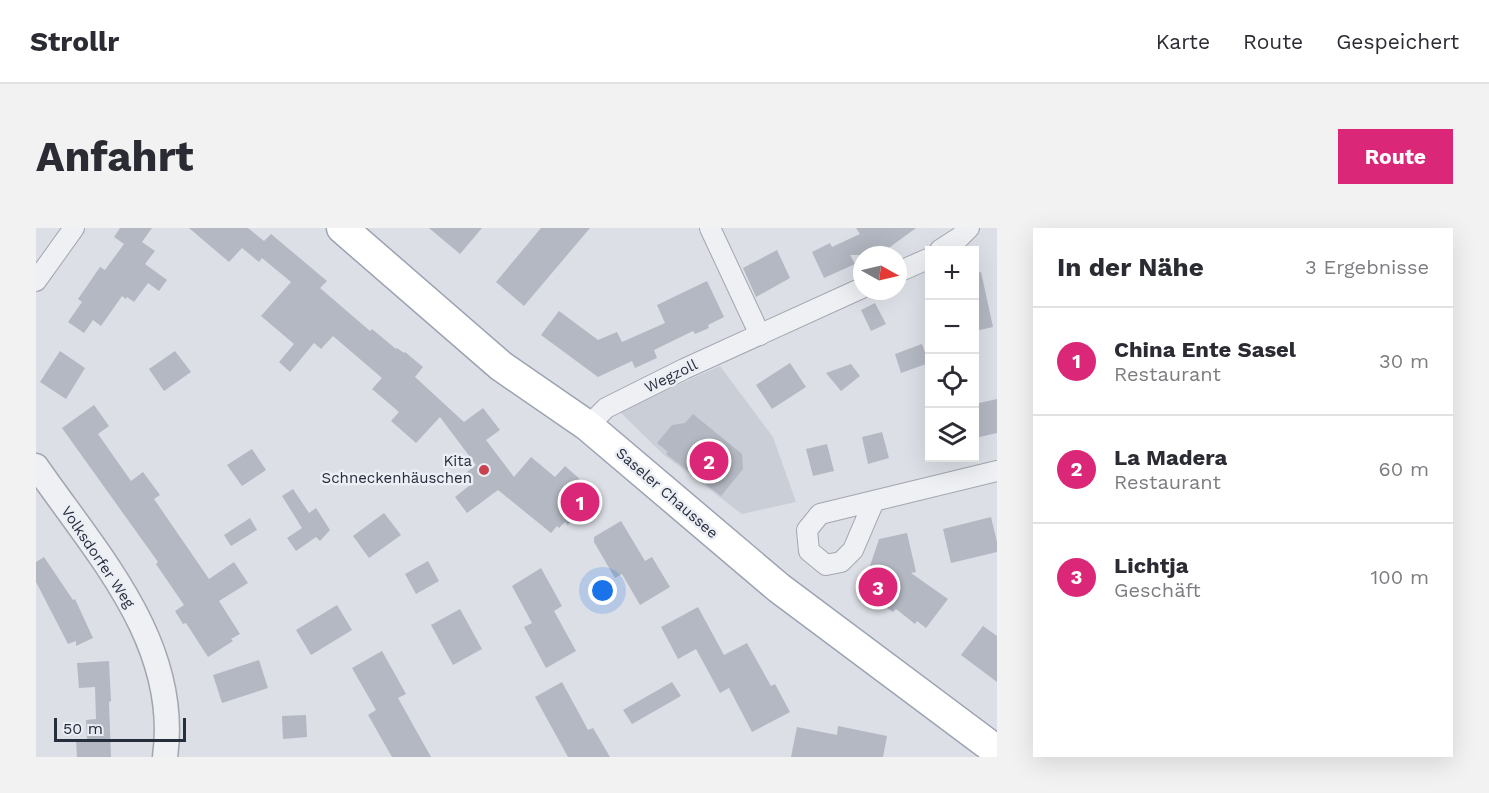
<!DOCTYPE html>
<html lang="de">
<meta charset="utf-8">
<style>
body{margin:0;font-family:"Work Sans",sans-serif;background:#f2f2f3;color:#2b2b33}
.controls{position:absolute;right:18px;top:18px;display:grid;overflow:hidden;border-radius:0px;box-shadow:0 6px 24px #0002}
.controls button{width:54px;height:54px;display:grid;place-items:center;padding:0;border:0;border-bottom:2px solid #e1e1e2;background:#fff;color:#2b2b33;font:30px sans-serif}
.compass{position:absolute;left:817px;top:18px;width:54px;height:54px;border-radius:50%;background:#fff;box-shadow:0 6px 24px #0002;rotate:98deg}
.scale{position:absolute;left:18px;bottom:15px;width:132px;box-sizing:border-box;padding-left:6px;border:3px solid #262d3b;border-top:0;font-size:16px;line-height:21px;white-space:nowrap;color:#262d3b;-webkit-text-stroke:4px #ebeef4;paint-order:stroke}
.you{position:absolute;left:567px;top:363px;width:21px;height:21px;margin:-15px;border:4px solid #fff;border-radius:50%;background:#1a73e8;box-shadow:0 0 0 9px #1a73e833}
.badge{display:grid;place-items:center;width:39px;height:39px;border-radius:50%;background:#db2777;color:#fff;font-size:20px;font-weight:700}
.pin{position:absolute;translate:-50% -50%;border:3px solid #fff;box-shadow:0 2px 6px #0006}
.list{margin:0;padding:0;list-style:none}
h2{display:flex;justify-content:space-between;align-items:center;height:78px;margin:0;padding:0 24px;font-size:26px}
h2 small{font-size:20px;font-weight:400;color:#7c7c81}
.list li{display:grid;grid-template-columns:39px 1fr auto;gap:18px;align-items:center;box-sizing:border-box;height:108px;padding:0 24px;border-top:2px solid #e1e1e2}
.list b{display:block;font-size:22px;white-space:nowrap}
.list p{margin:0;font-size:20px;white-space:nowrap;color:#7c7c81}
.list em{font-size:20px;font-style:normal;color:#7c7c81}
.icon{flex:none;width:33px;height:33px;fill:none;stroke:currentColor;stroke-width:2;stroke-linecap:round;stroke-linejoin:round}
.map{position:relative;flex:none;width:961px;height:529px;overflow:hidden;border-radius:0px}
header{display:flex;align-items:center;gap:36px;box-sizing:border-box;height:84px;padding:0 30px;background:#fff;border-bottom:2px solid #e1e1e2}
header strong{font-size:28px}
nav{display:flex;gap:33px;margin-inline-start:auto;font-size:21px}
.intro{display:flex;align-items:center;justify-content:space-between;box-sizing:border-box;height:144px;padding:0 36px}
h1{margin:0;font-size:42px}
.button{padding:15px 27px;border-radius:0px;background:#db2777;color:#fff;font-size:21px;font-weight:700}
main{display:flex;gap:36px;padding:0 36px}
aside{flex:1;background:#fff;border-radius:0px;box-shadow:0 6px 24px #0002}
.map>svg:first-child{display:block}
</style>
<header>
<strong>Strollr</strong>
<nav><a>Karte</a><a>Route</a><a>Gespeichert</a></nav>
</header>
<div class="intro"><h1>Anfahrt</h1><a class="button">Route</a></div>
<main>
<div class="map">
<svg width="961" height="529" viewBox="0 0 961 529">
<rect width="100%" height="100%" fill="#dcdfe6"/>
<path fill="#caced7" d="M 684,138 L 737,209 L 760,274 L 706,286 L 628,227 L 583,183 Z"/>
<g fill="#b3b8c2">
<path d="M 84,0 L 116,0 L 106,14 L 119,23 L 109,36 L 131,52 L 123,63 L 112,55 L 98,74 L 91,69 L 90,71 L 86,68 L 65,98 L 57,92 L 48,105 L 32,94 L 46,74 L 42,71 L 64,39 L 69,42 L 88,16 L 78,9 Z"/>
<path d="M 153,0 L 212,0 L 228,13 L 235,6 L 291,53 L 284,60 L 334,103 L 336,101 L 360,121 L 361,120 L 368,125 L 369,124 L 387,139 L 379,149 L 428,194 L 447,180 L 464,202 L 450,212 L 478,249 L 495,229 L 519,249 L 529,238 L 562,267 L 547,284 L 544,282 L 532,297 L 529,294 L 523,300 L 521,298 L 515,305 L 462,262 L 431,285 L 419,269 L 434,257 L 427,247 L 440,237 L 404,189 L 380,215 L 355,193 L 363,184 L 336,161 L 346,150 L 297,108 L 285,121 L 278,115 L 254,144 L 243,134 L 258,116 L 225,88 L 255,54 L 226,30 L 223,34 L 206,20 L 193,34 Z"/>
<path d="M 393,0 L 446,0 L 424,26 Z"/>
<path d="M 505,0 L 554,0 L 488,78 L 460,54 Z"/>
<path d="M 820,0 L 880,0 L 843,27 L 814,27 L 819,36 L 788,50 L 776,24 L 794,15 L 796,19 L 824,6 Z"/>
<path d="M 741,22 L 754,50 L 720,69 L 707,40 Z"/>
<path d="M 945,44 L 957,99 L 939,103 L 939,45 Z"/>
<path d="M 671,53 L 688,89 L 672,97 L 673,100 L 659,106 L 657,103 L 618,122 L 621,130 L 599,140 L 596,133 L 562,149 L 505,107 L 523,83 L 562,112 L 581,104 L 586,114 L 629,95 L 621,77 Z"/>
<path d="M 839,75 L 850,96 L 835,103 L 825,82 Z"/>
<path d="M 886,116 L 893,135 L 865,145 L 859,126 Z"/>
<path d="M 24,123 L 49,140 L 30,171 L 4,154 Z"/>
<path d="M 139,123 L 155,144 L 128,163 L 113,141 Z"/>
<path d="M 754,135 L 770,159 L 736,181 L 720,157 Z"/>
<path d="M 815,136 L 824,148 L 805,163 L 790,145 Z"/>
<path d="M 961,171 L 961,205 L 939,210 L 939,176 Z"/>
<path d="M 58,177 L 73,198 L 62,206 L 95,253 L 107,244 L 124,267 L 118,271 L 173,351 L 198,334 L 212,355 L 183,373 L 204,406 L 195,411 L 197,413 L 172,429 L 150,395 L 147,396 L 139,383 L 148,377 L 120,336 L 122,334 L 26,200 Z"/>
<path d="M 657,186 L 706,226 L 707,241 L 685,268 L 630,226 L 632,224 L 621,215 L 636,197 L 649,195 Z"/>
<path d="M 846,204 L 853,230 L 832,236 L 826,209 Z"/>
<path d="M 791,216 L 798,243 L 777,248 L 770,221 Z"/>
<path d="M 216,221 L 230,242 L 206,258 L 191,237 Z"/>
<path d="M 257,261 L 273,285 L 280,280 L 294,302 L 284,313 L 280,309 L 260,323 L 251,310 L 266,300 L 246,268 Z"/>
<path d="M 348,285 L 365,307 L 333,330 L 317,308 Z"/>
<path d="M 955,289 L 961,314 L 961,324 L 915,335 L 907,301 Z"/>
<path d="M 214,290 L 221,302 L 195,318 L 188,307 Z"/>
<path d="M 585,293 L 609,333 L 616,329 L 634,359 L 604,377 L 586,346 L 579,350 L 558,314 L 558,309 Z"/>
<path d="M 871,305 L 880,344 L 875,345 L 912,371 L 890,400 L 881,393 L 879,396 L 860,381 L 857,384 L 845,376 L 844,378 L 819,360 L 834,338 L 843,311 Z"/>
<path d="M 8,329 L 37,372 L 39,371 L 57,410 L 40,418 L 40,413 L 32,416 L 0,354 L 0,334 Z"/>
<path d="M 392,333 L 403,353 L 380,366 L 369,346 Z"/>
<path d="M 505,340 L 526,378 L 518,383 L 540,423 L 510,440 L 488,399 L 496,395 L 476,358 Z"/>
<path d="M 301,377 L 316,402 L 275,427 L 260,402 Z"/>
<path d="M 662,379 L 688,427 L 711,415 L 735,458 L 739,456 L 754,484 L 716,504 L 693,460 L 684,465 L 660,421 L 642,431 L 625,399 Z"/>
<path d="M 424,381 L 446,421 L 417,437 L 395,397 Z"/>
<path d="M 947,398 L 961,408 L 961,454 L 925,427 Z"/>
<path d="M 346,423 L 370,466 L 362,470 L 395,529 L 356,529 L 332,487 L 340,482 L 316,440 Z"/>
<path d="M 223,432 L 232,460 L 186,475 L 177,447 Z"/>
<path d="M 73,433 L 75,473 L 73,474 L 75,529 L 41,529 L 40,512 L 51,511 L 50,492 L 60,491 L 59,459 L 43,460 L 41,435 Z"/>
<path d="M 526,454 L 552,502 L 557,500 L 574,529 L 532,529 L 499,469 Z"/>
<path d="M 636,454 L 645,468 L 596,496 L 587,482 Z"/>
<path d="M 270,487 L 271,509 L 247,511 L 246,488 Z"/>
<path d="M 802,498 L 851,508 L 847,529 L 755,529 L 761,499 L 801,507 Z"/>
</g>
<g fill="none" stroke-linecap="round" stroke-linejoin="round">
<defs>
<g id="minor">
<path d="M 674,0 L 724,107"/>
<path d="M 904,22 L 924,9 L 933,0"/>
<path d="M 862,44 L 894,30"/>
<path d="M 0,53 L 38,0"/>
<path d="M 552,198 L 570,180 L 648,141 L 826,60"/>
<path d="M 838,273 L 817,322 L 805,334 L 790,337 L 773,323 L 771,302 L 784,286 L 961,243"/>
</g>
<path id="tertiary" d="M 0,238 C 60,325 145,415 129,529"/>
<path id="primary" d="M 306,0 L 465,138 L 552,198 L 743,360 L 961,523"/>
</defs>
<use href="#minor" stroke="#a2a6af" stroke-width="22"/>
<use href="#tertiary" stroke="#a2a6af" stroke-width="27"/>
<use href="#primary" stroke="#9ba3b1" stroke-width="33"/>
<use href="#minor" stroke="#eef0f4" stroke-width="20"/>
<use href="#tertiary" stroke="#eef0f4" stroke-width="24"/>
<use href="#primary" stroke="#fff" stroke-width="30"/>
</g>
<circle fill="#ca424f" stroke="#ebeef4" stroke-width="2" cx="448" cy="242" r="6"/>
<g text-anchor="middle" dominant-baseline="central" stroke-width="5" stroke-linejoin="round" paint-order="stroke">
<g font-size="15" fill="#262d3b" stroke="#ebeef4">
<text transform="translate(635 148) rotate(-26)">Wegzoll</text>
<text transform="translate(631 265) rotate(41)">Saseler Chaussee</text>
<text transform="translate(62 329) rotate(56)">Volksdorfer Weg</text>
</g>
<g font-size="15" fill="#262d3b" stroke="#ebeef4" text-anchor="end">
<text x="436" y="233">Kita<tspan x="436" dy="17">Schneckenhäuschen</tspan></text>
</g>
</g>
</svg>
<div class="controls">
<button>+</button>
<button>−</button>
<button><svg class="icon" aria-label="locate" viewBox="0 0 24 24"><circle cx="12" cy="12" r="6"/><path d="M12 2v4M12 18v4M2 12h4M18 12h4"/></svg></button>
<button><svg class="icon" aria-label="layers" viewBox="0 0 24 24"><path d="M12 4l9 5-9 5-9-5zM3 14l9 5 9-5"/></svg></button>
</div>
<svg class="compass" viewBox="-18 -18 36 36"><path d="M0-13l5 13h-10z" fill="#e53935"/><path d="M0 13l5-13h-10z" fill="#7c7c81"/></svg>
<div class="scale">50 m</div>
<div class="you"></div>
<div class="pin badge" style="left:544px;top:274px">1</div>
<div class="pin badge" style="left:673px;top:233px">2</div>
<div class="pin badge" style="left:842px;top:359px">3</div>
</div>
<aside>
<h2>In der Nähe<small>3 Ergebnisse</small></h2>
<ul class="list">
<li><span class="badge">1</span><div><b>China Ente Sasel</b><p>Restaurant</p></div><em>30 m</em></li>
<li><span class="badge">2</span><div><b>La Madera</b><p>Restaurant</p></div><em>60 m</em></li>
<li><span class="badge">3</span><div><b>Lichtja</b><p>Geschäft</p></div><em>100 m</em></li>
</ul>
</aside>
</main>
